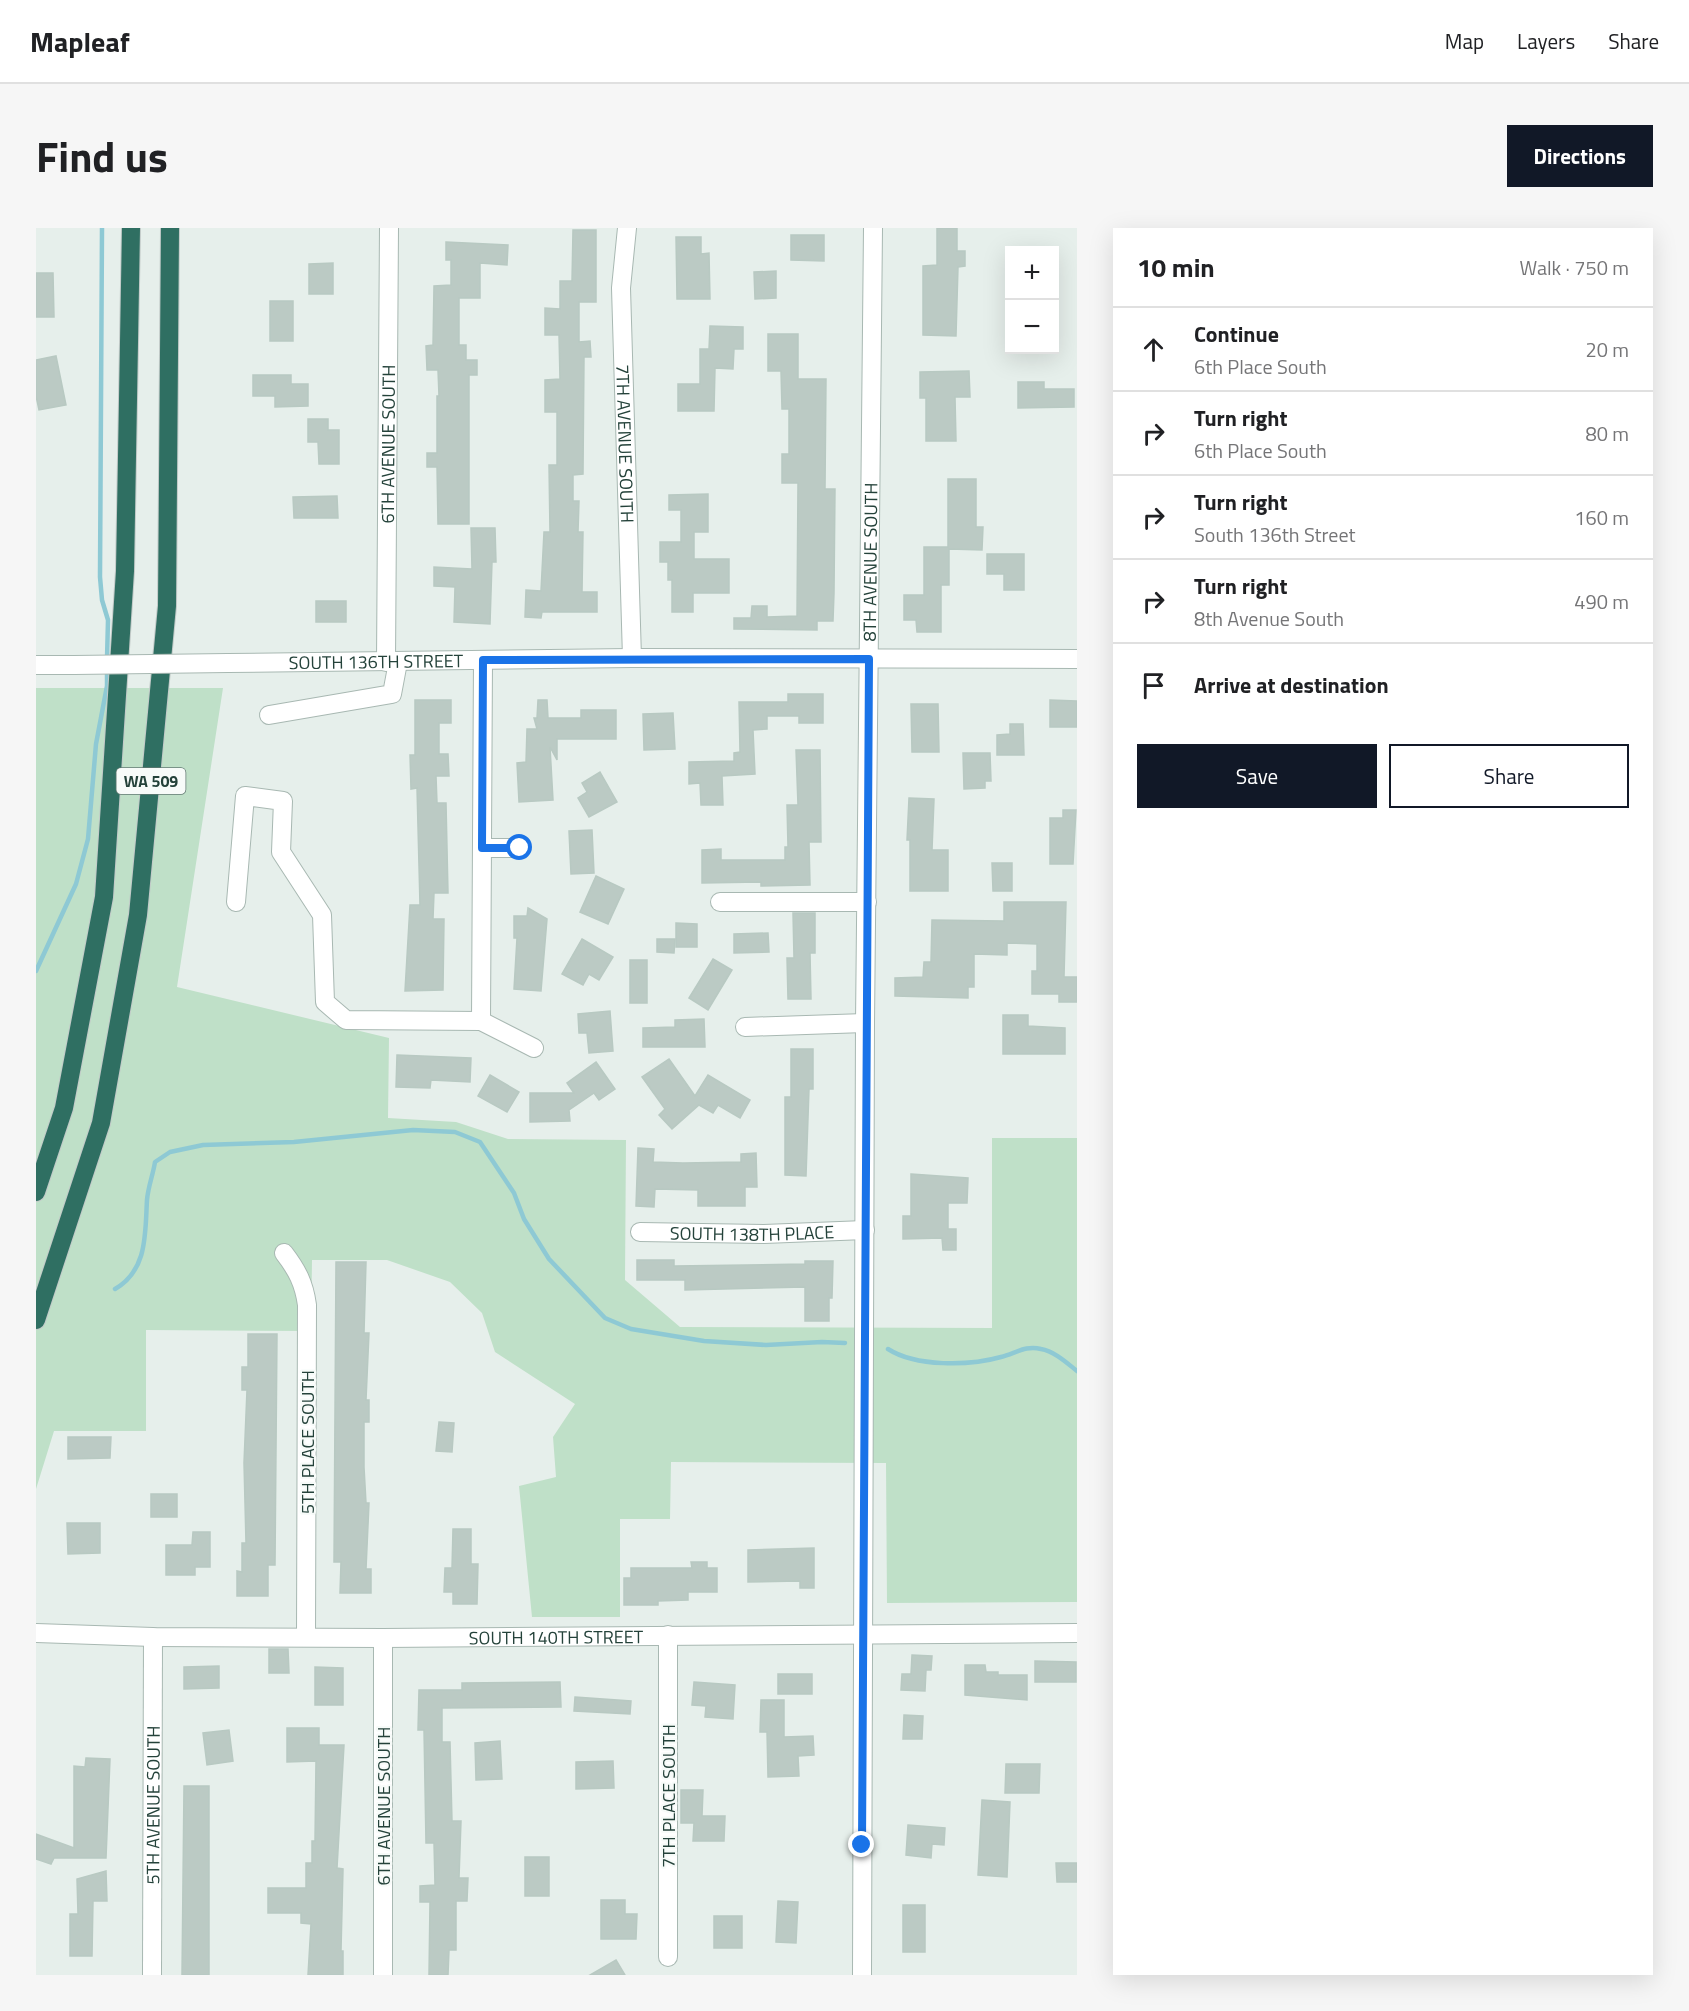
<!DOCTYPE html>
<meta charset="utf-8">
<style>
body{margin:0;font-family:"Titillium Web",sans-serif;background:#f6f6f6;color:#202124}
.controls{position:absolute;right:18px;top:18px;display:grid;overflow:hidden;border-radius:0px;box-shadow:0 6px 24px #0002}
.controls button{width:54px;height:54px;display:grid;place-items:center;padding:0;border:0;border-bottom:2px solid #e0e0e0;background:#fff;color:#202124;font:30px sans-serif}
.stop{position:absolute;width:18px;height:18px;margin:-14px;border:4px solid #1a73e8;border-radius:50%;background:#fff}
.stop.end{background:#1a73e8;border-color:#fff;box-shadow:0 2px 6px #0008}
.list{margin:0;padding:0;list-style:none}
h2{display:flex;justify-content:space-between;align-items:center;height:78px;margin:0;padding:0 24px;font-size:26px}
h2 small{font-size:20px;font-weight:400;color:#757577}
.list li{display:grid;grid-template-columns:39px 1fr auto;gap:18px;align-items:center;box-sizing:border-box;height:84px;padding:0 24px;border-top:2px solid #e0e0e0}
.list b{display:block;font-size:22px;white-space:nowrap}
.list p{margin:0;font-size:20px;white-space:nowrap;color:#757577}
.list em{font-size:20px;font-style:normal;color:#757577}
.actions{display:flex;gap:12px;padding:18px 24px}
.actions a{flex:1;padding:14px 0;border:2px solid #111827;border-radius:0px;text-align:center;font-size:21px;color:#111827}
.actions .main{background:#111827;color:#fff}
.icon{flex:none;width:33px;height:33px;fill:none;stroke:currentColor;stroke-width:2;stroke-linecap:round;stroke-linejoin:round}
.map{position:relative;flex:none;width:1041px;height:1747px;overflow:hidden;border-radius:0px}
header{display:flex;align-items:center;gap:36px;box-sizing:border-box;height:84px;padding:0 30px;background:#fff;border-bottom:2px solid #e0e0e0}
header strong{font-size:28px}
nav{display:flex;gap:33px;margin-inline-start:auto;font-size:21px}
.intro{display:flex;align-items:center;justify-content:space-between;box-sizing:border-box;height:144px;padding:0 36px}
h1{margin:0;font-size:42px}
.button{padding:15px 27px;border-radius:0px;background:#111827;color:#fff;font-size:21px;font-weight:700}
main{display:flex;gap:36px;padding:0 36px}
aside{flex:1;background:#fff;border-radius:0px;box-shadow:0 6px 24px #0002}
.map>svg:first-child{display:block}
</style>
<header>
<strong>Mapleaf</strong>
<nav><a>Map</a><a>Layers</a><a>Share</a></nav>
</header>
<div class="intro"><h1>Find us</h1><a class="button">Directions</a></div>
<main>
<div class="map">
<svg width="1041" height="1747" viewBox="0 0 1041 1747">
<rect width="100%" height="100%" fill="#e6efeb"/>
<path fill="#bfe0c8" d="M 0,460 L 187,460 L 141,759 L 353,810 L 352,890 L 420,894 L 472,911 L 590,912 L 589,1052 L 644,1099 L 956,1100 L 956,910 L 1041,910 L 1041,1374 L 851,1375 L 850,1235 L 635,1234 L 634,1291 L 584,1291 L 584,1389 L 496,1389 L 483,1258 L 520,1249 L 517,1209 L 539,1176 L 459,1124 L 446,1085 L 414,1054 L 351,1032 L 276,1032 L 275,1103 L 110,1102 L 110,1203 L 18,1203 L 0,1261 Z"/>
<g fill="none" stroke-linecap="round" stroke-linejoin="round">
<g stroke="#8ec9d4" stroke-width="4.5">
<path d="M 66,0 L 64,349 L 66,372 L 72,392 L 71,431"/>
<path d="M 0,743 L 40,656 L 52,611 L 60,516 L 71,458 L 71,439"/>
<path d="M 79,1061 C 112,1042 109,1005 111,972 C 112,959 117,947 119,934 L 134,924 L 167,917 L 258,914 L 377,902 L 419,904 L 444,914 L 478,965 L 488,991 L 513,1031 L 569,1090 L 595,1101 L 668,1113 L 730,1117 L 786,1114 L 809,1115"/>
<path d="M 852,1121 C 880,1139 933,1138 965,1129 C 980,1125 990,1117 1005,1121 C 1018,1123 1031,1135 1041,1143"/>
</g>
</g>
<g fill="#bbcac4" stroke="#b8c9c2" stroke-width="1.5">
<path d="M 901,0 L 921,0 L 921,23 L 929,23 L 929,38 L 922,39 L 920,108 L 887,107 L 887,38 L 901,37 Z"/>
<path d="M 537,2 L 560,2 L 560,74 L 543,74 L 543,114 L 554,113 L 555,129 L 548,129 L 547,246 L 537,247 L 537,273 L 543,273 L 542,304 L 547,304 L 546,364 L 561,364 L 561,384 L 506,384 L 505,390 L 489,389 L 490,362 L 505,363 L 508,304 L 514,304 L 513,237 L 521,237 L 521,184 L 509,184 L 509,152 L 524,151 L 523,107 L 509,107 L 509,80 L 524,81 L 524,53 L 536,53 Z"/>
<path d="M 755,7 L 788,7 L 788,33 L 755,32 Z"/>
<path d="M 640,9 L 665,9 L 665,26 L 673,25 L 674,71 L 641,71 Z"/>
<path d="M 410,14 L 472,17 L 471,37 L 444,35 L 444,70 L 423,70 L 423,117 L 430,117 L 430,132 L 441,132 L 441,147 L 433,147 L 433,296 L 402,296 L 401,239 L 391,239 L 391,225 L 401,225 L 401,168 L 403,168 L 402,142 L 391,142 L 390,118 L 397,117 L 398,58 L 415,57 L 415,32 L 410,32 Z"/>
<path d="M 297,35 L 297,66 L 273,66 L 273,36 Z"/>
<path d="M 740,43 L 740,70 L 719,71 L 718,44 Z"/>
<path d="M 0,45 L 17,45 L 18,89 L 0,89 Z"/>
<rect x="234" y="73" width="23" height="40"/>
<path d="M 674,98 L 707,99 L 707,121 L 698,121 L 697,141 L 679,140 L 678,183 L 642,183 L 642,156 L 664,156 L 664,121 L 673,121 Z"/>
<path d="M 732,106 L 762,106 L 762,151 L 790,151 L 789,261 L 799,261 L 798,365 L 797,393 L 781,393 L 781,402 L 698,401 L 698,390 L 715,390 L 716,378 L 731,378 L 731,389 L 761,388 L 762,255 L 746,255 L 746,226 L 753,226 L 753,181 L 746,181 L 745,143 L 732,143 Z"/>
<path d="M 20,128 L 30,177 L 3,182 L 0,168 L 0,132 Z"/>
<path d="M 933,143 L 934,169 L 919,169 L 920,213 L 890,213 L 890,170 L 884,170 L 884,144 Z"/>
<path d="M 217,147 L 255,147 L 255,156 L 272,156 L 272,178 L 239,179 L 239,168 L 217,168 Z"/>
<path d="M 982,154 L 1008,154 L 1008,161 L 1038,161 L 1038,179 L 982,180 Z"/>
<path d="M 272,191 L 292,191 L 292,202 L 303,202 L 303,236 L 283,236 L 282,214 L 272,214 Z"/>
<path d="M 912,251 L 940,251 L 940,299 L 947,299 L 946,322 L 913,321 L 913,357 L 905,357 L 905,404 L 881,404 L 880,392 L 868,392 L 868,367 L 888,367 L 888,319 L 912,319 Z"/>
<path d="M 672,266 L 672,304 L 658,304 L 658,331 L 693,331 L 693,365 L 657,365 L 657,384 L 636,384 L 636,352 L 632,352 L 632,334 L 624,334 L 624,314 L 645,314 L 645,282 L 633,282 L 633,267 Z"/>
<path d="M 301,268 L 302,290 L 258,290 L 257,269 Z"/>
<path d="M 435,300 L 459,300 L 460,334 L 456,334 L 454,396 L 418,394 L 419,359 L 398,358 L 398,339 L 436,341 Z"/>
<path d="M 951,326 L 988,326 L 988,362 L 968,362 L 968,346 L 951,346 Z"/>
<rect x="280" y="373" width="30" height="21"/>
<path d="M 752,466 L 787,466 L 787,495 L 763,495 L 763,488 L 731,488 L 731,501 L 717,502 L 719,546 L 686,548 L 687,577 L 665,577 L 664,555 L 653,556 L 653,534 L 698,533 L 698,525 L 704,524 L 703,474 L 752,474 Z"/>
<path d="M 379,472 L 415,472 L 415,495 L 403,495 L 403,526 L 412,526 L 413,548 L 400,548 L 401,575 L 410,575 L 412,665 L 398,665 L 397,691 L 408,691 L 407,762 L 369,763 L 374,677 L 384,677 L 381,560 L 375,561 L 374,527 L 379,527 Z"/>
<path d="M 502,472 L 511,472 L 512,490 L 545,490 L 545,482 L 580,482 L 580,511 L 521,511 L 521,532 L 514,519 L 517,572 L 483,574 L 481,535 L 490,534 L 491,501 L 501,501 L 498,490 L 501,490 Z"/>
<path d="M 1014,472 L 1041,473 L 1041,499 L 1014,499 Z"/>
<path d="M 875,476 L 902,476 L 903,524 L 876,524 Z"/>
<path d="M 637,485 L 639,521 L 608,522 L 607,486 Z"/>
<path d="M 974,496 L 987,496 L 988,527 L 961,527 L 961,507 L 974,506 Z"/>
<path d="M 760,522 L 784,522 L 785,614 L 773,614 L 774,657 L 725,658 L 725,654 L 666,655 L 666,622 L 685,621 L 685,632 L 749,632 L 749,619 L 752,619 L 751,577 L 762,577 Z"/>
<path d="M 927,525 L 954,525 L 955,553 L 949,553 L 949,560 L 928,561 Z"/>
<path d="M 564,544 L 581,574 L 553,589 L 542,570 L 551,564 L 546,555 Z"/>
<path d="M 873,570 L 898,571 L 896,622 L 912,622 L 912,663 L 874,663 L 874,612 L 871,612 Z"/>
<path d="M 1027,582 L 1040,582 L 1037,636 L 1014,636 L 1014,590 L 1027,590 Z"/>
<path d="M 556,602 L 558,645 L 535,646 L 533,603 Z"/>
<path d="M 956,635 L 976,635 L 976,663 L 957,663 Z"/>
<path d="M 560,648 L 588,661 L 572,696 L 544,684 Z"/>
<path d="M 968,674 L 1030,674 L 1028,749 L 1041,749 L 1041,774 L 1023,774 L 1023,766 L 996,766 L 996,743 L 1001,743 L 1001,716 L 971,715 L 971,727 L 938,726 L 938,759 L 932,759 L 932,770 L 859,768 L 859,750 L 887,749 L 888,734 L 895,734 L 896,692 L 968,693 Z"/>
<path d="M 492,680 L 511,691 L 505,763 L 478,761 L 481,710 L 478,710 L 478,688 L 491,688 Z"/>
<path d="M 757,685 L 779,685 L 779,725 L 774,725 L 775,771 L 752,771 L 751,730 L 758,730 Z"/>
<path d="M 640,695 L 661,696 L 661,719 L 640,719 Z"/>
<path d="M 732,705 L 733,724 L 698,725 L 698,706 Z"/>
<path d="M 546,711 L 577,729 L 563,752 L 553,746 L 547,757 L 526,746 Z"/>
<path d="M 621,711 L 639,711 L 638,725 L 621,724 Z"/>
<path d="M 677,731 L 696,742 L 672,782 L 653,770 Z"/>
<rect x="594" y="732" width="17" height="43"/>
<path d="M 574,783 L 577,823 L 553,825 L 551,805 L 543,805 L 542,786 Z"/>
<path d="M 967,787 L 992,787 L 992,798 L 1029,800 L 1029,826 L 967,826 Z"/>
<path d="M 668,791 L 669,819 L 607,819 L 607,800 L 639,799 L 639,792 Z"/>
<path d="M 755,821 L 777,821 L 777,861 L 773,861 L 770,948 L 749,947 L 749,869 L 755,869 Z"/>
<path d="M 361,827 L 435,830 L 434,854 L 395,852 L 394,860 L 360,859 Z"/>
<path d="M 633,831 L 659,868 L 672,847 L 714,872 L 704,890 L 682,877 L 677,885 L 663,877 L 636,901 L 623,887 L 629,881 L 606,849 Z"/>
<path d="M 560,834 L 579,861 L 563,872 L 558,865 L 533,882 L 534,893 L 494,894 L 494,865 L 538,865 L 531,855 Z"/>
<path d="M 454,847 L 483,864 L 471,884 L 442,868 Z"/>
<path d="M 602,920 L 618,921 L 617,934 L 647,935 L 705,934 L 705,926 L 720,925 L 721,959 L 709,959 L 709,978 L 662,978 L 662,962 L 619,961 L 618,979 L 600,978 Z"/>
<path d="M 875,946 L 932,950 L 931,975 L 912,975 L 912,1001 L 920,1001 L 920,1022 L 907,1022 L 906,1010 L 867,1011 L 867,988 L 875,988 Z"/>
<path d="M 601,1032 L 638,1032 L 638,1038 L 769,1036 L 769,1033 L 797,1033 L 796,1070 L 793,1070 L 793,1093 L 769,1093 L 769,1059 L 649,1062 L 649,1052 L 601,1052 Z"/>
<path d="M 300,1034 L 330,1034 L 328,1105 L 333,1105 L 330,1172 L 333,1172 L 333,1194 L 328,1194 L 328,1239 L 330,1275 L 333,1275 L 330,1341 L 335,1341 L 335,1365 L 304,1365 L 305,1334 L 298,1334 Z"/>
<path d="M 212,1106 L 241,1106 L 239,1337 L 232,1337 L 232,1368 L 201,1368 L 201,1343 L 206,1344 L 206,1315 L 210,1315 L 208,1235 L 211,1162 L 206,1162 L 206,1139 L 212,1139 Z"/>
<path d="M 403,1194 L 418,1195 L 416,1224 L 400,1223 Z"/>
<path d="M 32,1209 L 75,1209 L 74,1230 L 32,1231 Z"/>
<rect x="115" y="1266" width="26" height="23"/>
<path d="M 31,1295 L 64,1295 L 64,1325 L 32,1326 Z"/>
<path d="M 417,1301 L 435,1301 L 435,1336 L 442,1336 L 441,1376 L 417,1376 L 417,1364 L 408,1364 L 409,1340 L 416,1340 Z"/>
<path d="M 157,1304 L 174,1304 L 174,1339 L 159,1339 L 159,1347 L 130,1347 L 130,1317 L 156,1317 Z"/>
<path d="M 778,1320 L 778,1360 L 764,1360 L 764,1353 L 712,1354 L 712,1322 Z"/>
<path d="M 655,1334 L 671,1334 L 671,1340 L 681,1340 L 681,1364 L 652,1364 L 652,1372 L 622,1373 L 622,1377 L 588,1377 L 588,1350 L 595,1350 L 595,1340 L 656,1340 Z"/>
<path d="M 233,1421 L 252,1421 L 253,1445 L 233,1445 Z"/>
<path d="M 876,1427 L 896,1428 L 895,1442 L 890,1442 L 889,1463 L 865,1462 L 866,1446 L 875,1446 Z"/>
<path d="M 999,1433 L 1040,1434 L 1040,1454 L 999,1454 Z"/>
<path d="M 929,1437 L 949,1437 L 950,1444 L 962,1444 L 962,1447 L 991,1447 L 991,1472 L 929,1467 Z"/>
<path d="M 183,1438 L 183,1460 L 148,1461 L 148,1439 Z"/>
<path d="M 279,1439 L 307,1440 L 307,1477 L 279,1477 Z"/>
<rect x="742" y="1446" width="34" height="20"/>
<path d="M 524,1454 L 525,1479 L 406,1480 L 406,1514 L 414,1514 L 416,1593 L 425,1593 L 423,1650 L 432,1650 L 431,1673 L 420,1673 L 420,1722 L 413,1722 L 412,1747 L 393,1747 L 394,1674 L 384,1674 L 384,1658 L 399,1657 L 398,1615 L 390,1615 L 388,1502 L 382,1502 L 383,1462 L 426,1462 L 426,1455 Z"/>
<path d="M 658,1454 L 699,1457 L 697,1491 L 669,1489 L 670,1478 L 656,1477 Z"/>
<path d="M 539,1469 L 595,1473 L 594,1486 L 538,1483 Z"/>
<path d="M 725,1472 L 748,1472 L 748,1509 L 777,1508 L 778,1527 L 762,1528 L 763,1548 L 732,1549 L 731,1504 L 724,1504 Z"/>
<path d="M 868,1487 L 887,1488 L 886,1511 L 867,1511 Z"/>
<path d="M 251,1500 L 283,1500 L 283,1517 L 308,1517 L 301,1640 L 307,1641 L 305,1723 L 307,1723 L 307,1747 L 272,1747 L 275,1696 L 265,1695 L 265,1685 L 232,1685 L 232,1660 L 270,1660 L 270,1635 L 276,1635 L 276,1613 L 279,1613 L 280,1533 L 251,1534 Z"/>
<path d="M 193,1502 L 197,1533 L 171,1537 L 167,1505 Z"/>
<path d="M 464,1513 L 466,1551 L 440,1552 L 439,1515 Z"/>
<path d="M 50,1530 L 74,1531 L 70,1630 L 18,1630 L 15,1636 L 0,1631 L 0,1606 L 38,1620 L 38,1538 L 49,1539 Z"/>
<path d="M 577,1533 L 578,1560 L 540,1561 L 540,1534 Z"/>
<path d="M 970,1536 L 1004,1536 L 1003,1565 L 969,1565 Z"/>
<path d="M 148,1558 L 173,1558 L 173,1747 L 146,1747 Z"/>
<path d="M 645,1562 L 667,1562 L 666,1588 L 689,1588 L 688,1613 L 657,1613 L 658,1595 L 645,1595 Z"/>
<path d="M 946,1572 L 974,1574 L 971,1649 L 942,1647 Z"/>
<path d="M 872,1597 L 909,1600 L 908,1617 L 896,1616 L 895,1630 L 870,1627 Z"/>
<rect x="489" y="1629" width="24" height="39"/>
<path d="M 1020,1635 L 1041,1635 L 1041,1654 L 1021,1654 Z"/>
<path d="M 70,1643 L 71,1673 L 57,1673 L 56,1728 L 34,1728 L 34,1686 L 42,1686 L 41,1651 Z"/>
<path d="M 565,1672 L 589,1672 L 589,1686 L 601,1686 L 600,1711 L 565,1711 Z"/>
<path d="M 742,1673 L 762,1674 L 760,1715 L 740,1714 Z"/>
<rect x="867" y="1677" width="22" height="47"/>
<rect x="678" y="1688" width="28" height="32"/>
<path d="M 580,1732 L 589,1747 L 554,1747 Z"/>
</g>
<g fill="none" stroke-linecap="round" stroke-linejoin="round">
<defs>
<g id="minor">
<path id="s1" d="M 591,0 L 585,60 L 596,430"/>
<path id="s2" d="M 350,434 L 353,0"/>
<path id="s3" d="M 192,435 L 596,430 L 1041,431"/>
<path d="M 0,437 L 38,437"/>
<path d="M 233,487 L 356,466 L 362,434"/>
<path d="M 446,620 L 484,620"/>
<path d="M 200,674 L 209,568 L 247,573 L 245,624 L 286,687 L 289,774 L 310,792 L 445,793 L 498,820"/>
<path d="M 684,674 L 831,674"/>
<path d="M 445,793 L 447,432"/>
<path d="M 709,799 L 829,795"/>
<path id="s4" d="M 604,1004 L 728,1006 L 829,1002"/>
<path d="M 248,1025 C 261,1042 268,1055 271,1077 L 270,1409"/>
<path id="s5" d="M 0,1405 L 117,1409 L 347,1410 L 1041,1405"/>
<path d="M 632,1407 L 632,1729"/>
<path d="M 347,1410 L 347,1747"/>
<path id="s6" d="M 116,1747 L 117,1409"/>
<path id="s7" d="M 826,1747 L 829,795 L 837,0"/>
</g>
<g id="highway">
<path d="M 0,964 L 28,880 L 68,669 L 89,343 L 95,0"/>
<path d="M 0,1092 L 65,895 L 102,687 L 131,378 L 134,0"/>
</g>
</defs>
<use href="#minor" stroke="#a8b8b2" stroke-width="20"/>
<use href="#highway" stroke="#c2cac8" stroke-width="20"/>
<use href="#minor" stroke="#fff" stroke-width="18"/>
<use href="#highway" stroke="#2f6f62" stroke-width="18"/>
<defs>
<path id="minor-bridge" d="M 38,437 L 192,435"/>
</defs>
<use href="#minor-bridge" stroke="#a8b8b2" stroke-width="20" stroke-linecap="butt"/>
<use href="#minor-bridge" stroke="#fff" stroke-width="18"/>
</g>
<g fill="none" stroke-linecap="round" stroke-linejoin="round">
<path stroke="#1a73e8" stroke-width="8" d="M 484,620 L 446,620 L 447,432 L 833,431 L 826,1617"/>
</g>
<g text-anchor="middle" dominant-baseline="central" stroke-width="4.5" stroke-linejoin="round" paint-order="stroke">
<rect fill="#f7fbf9" stroke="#637a73" stroke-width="1.5" x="80.5" y="540" width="69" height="26" rx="4.5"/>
<g font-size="16" font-weight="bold" fill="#24423a">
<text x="115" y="553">WA 509</text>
</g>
<g font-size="18" fill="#24423a" stroke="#f7fbf9">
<text stroke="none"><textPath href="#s1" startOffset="216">7TH AVENUE SOUTH</textPath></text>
<text stroke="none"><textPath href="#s2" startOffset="218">6TH AVENUE SOUTH</textPath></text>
<text stroke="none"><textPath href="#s7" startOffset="1413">8TH AVENUE SOUTH</textPath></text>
<text stroke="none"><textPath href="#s3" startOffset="148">SOUTH 136TH STREET</textPath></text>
<text stroke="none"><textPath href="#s4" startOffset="112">SOUTH 138TH PLACE</textPath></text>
<text transform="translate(271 1214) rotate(-90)">5TH PLACE SOUTH</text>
<text stroke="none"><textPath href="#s5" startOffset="520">SOUTH 140TH STREET</textPath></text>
<text transform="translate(632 1568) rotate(-90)">7TH PLACE SOUTH</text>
<text stroke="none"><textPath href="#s6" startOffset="170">5TH AVENUE SOUTH</textPath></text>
<text transform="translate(347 1578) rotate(-90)">6TH AVENUE SOUTH</text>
</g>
</g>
</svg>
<div class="controls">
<button>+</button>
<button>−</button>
</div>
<div class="stop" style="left:484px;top:620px"></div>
<div class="stop end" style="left:826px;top:1617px"></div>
</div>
<aside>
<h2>10 min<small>Walk · 750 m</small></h2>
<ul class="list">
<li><svg class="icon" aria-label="ahead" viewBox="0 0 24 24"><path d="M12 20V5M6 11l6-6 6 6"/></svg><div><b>Continue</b><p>6th Place South</p></div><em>20 m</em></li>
<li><svg class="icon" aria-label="right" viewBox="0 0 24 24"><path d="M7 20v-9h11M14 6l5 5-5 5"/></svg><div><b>Turn right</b><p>6th Place South</p></div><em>80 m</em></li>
<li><svg class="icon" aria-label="right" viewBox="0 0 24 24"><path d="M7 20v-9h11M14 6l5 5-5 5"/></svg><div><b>Turn right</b><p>South 136th Street</p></div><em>160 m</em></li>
<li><svg class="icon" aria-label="right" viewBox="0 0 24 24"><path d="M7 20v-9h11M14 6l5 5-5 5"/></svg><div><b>Turn right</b><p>8th Avenue South</p></div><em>490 m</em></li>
<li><svg class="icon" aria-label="arrive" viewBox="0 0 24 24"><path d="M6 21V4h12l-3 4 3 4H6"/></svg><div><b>Arrive at destination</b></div></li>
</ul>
<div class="actions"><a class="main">Save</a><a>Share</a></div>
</aside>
</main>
